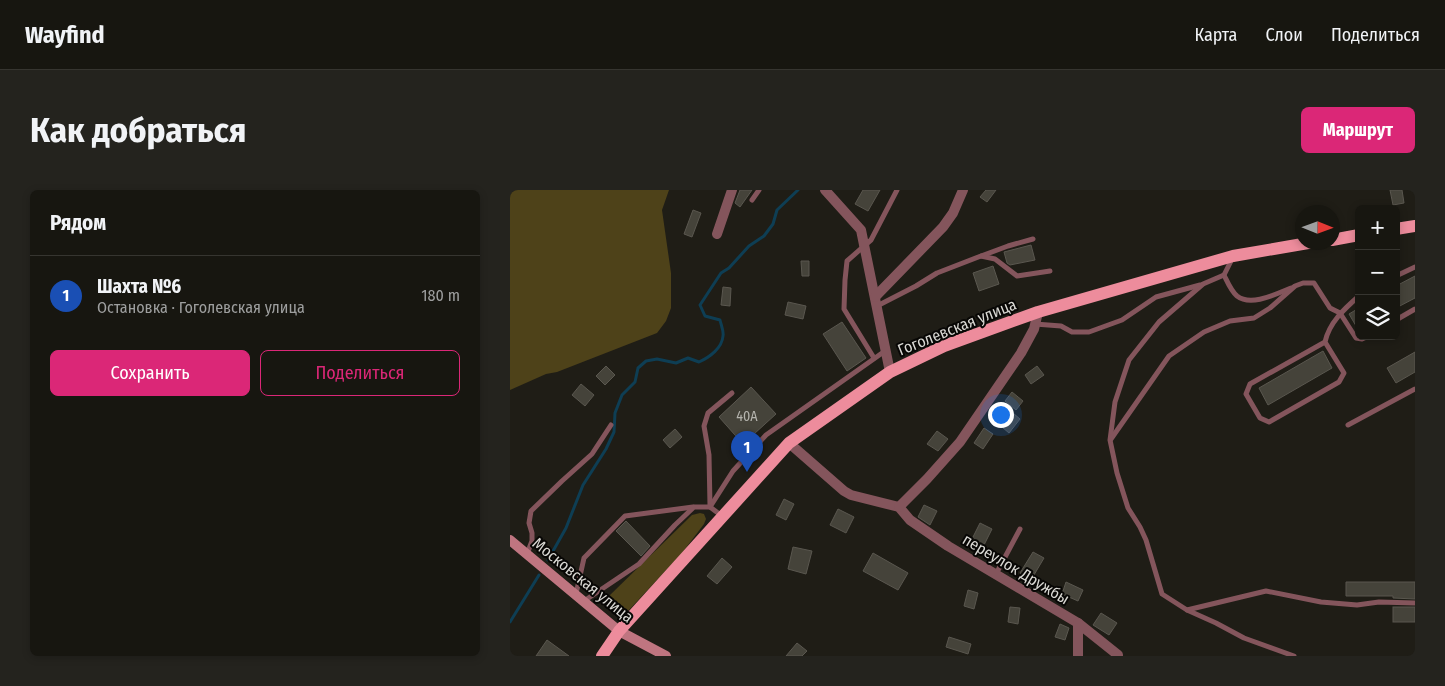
<!DOCTYPE html>
<html lang="ru">
<meta charset="utf-8">
<style>
body{margin:0;font-family:"Fira Sans Condensed",sans-serif;background:#24231e;color:#f1f3f6}
.controls{position:absolute;right:15px;top:15px;display:grid;overflow:hidden;border-radius:8px;box-shadow:0 2px 8px #0003}
.controls button{width:45px;height:45px;display:grid;place-items:center;padding:0;border:0;border-bottom:1px solid #363530;background:#171610;color:#f1f3f6;font:25px sans-serif}
.compass{position:absolute;left:785px;top:15px;width:45px;height:45px;border-radius:50%;background:#171610;box-shadow:0 2px 8px #0003;rotate:91deg}
.you{position:absolute;left:490px;top:224px;width:18px;height:18px;margin:-12px;border:4px solid #fff;border-radius:50%;background:#1a73e8;box-shadow:0 0 0 8px #1a73e833}
.badge{display:grid;place-items:center;width:32px;height:32px;border-radius:50%;background:#db2777;color:#fff;font-size:16px;font-weight:700}
.pin{position:absolute;translate:-50% -41px;filter:drop-shadow(0 1px 2px #0008)}
.pin::after{content:'';position:absolute;top:26px;width:18px;height:15px;background:inherit;clip-path:polygon(0 0,100% 0,50% 100%)}
.list{margin:0;padding:0;list-style:none}
h2{display:flex;justify-content:space-between;align-items:center;height:65px;margin:0;padding:0 20px;font-size:21px}
h2 small{font-size:16px;font-weight:400;color:#9e9f9f}
.list li{display:grid;grid-template-columns:32px 1fr auto;gap:15px;align-items:center;box-sizing:border-box;height:80px;padding:0 20px;border-top:1px solid #363530}
.list b{display:block;font-size:19px;white-space:nowrap}
.list p{margin:0;font-size:16px;white-space:nowrap;color:#9e9f9f}
.list em{font-size:16px;font-style:normal;color:#9e9f9f}
.actions{display:flex;gap:10px;padding:15px 20px}
.actions a{flex:1;padding:11px 0;border:1px solid #db2777;border-radius:8px;text-align:center;font-size:18px;color:#db2777}
.actions .main{background:#db2777;color:#fff}
.icon{flex:none;width:28px;height:28px;fill:none;stroke:currentColor;stroke-width:2;stroke-linecap:round;stroke-linejoin:round}
.map{position:relative;flex:none;width:905px;height:466px;overflow:hidden;border-radius:8px}
header{display:flex;align-items:center;gap:30px;box-sizing:border-box;height:70px;padding:0 25px;background:#171610;border-bottom:1px solid #363530}
header strong{font-size:24px}
nav{display:flex;gap:28px;margin-inline-start:auto;font-size:18px}
.intro{display:flex;align-items:center;justify-content:space-between;box-sizing:border-box;height:120px;padding:0 30px}
h1{margin:0;font-size:35px}
.button{padding:12px 22px;border-radius:8px;background:#db2777;color:#fff;font-size:18px;font-weight:700}
main{display:flex;gap:30px;padding:0 30px}
aside{flex:1;background:#171610;border-radius:8px;box-shadow:0 2px 8px #0003}
.map>svg:first-child{display:block}
</style>
<header>
<strong>Wayfind</strong>
<nav><a>Карта</a><a>Слои</a><a>Поделиться</a></nav>
</header>
<div class="intro"><h1>Как добраться</h1><a class="button">Маршрут</a></div>
<main>
<aside>
<h2>Рядом<small></small></h2>
<ul class="list">
<li><span class="badge" style="background:#1a4fb4">1</span><div><b>Шахта №6</b><p>Остановка · Гоголевская улица</p></div><em>180 m</em></li>
</ul>
<div class="actions"><a class="main">Сохранить</a><a>Поделиться</a></div>
</aside>
<div class="map">
<svg width="905" height="466" viewBox="0 0 905 466">
<rect width="100%" height="100%" fill="#1f1d16"/>
<g fill="#4e4219">
<path d="M 0,0 L 159,0 L 152,20 L 161,83 L 161,118 L 156,131 L 147,143 L 47,182 L 36,184 L 0,200 Z"/>
<path d="M 190,323 L 194,324 L 196,329 L 194,334 L 172,363 L 119,420 L 114,423 L 110,422 L 100,412 L 99,406 L 182,325 Z"/>
</g>
<g fill="none" stroke-linecap="round" stroke-linejoin="round">
<g stroke="#0e3e54" stroke-width="3">
<path d="M 38,370 L 56,338 L 73,295 L 96,259 L 104,242 L 105,223 L 112,205 L 125,192 L 128,178 L 136,171 L 147,169 L 166,173 L 178,168 L 189,172 C 200,167 212,158 213,146 C 214,141 211,135 210,130 L 195,126 L 190,115 L 211,83 L 219,78 L 239,56 L 254,46 L 263,34 L 267,20 L 288,0"/>
<path d="M 0,432 L 29,385"/>
</g>
</g>
<g fill="#45433a" stroke="#5a574f">
<path d="M 230,0 L 242,0 L 230,17 L 225,13 Z"/>
<path d="M 353,0 L 370,0 L 358,21 L 345,14 Z"/>
<path d="M 476,0 L 486,0 L 477,12 L 470,7 Z"/>
<path d="M 880,0 L 892,0 L 894,13 L 883,15 Z"/>
<path d="M 183,20 L 191,23 L 182,47 L 174,44 Z"/>
<path d="M 521,55 L 525,70 L 500,75 L 497,73 L 494,62 Z"/>
<path d="M 291,71 L 299,71 L 299,86 L 292,86 Z"/>
<path d="M 483,76 L 489,94 L 469,101 L 463,83 Z"/>
<path d="M 905,86 L 905,108 L 886,118 L 886,96 Z"/>
<path d="M 213,97 L 221,98 L 220,116 L 211,115 Z"/>
<path d="M 278,112 L 296,116 L 293,129 L 275,125 Z"/>
<path d="M 849,118 L 849,141 L 839,124 Z"/>
<path d="M 332,132 L 356,168 L 337,181 L 313,144 Z"/>
<path d="M 813,161 L 822,178 L 758,215 L 749,198 Z"/>
<path d="M 905,162 L 905,182 L 886,193 L 877,178 Z"/>
<path d="M 96,176 L 105,185 L 95,195 L 86,186 Z"/>
<path d="M 527,176 L 534,185 L 521,194 L 515,185 Z"/>
<path d="M 71,194 L 84,205 L 75,216 L 62,205 Z"/>
<path d="M 241,197 L 266,224 L 233,254 L 209,227 Z"/>
<path d="M 502,202 L 513,211 L 506,220 L 495,211 Z"/>
<path d="M 503,223 L 510,229 L 499,243 L 492,237 Z"/>
<path d="M 474,238 L 483,244 L 473,259 L 464,253 Z"/>
<path d="M 165,239 L 172,247 L 160,258 L 153,250 Z"/>
<path d="M 427,241 L 438,249 L 428,261 L 417,254 Z"/>
<path d="M 274,309 L 284,314 L 276,330 L 266,325 Z"/>
<path d="M 414,315 L 427,321 L 420,335 L 408,327 Z"/>
<path d="M 328,319 L 344,327 L 336,343 L 320,335 Z"/>
<path d="M 116,331 L 140,356 L 131,366 L 106,341 Z"/>
<path d="M 470,333 L 482,339 L 472,359 L 460,353 Z"/>
<path d="M 283,357 L 302,361 L 296,384 L 278,379 Z"/>
<path d="M 523,362 L 534,368 L 521,390 L 510,383 Z"/>
<path d="M 363,363 L 398,383 L 388,400 L 353,381 Z"/>
<path d="M 212,368 L 222,377 L 207,394 L 197,386 Z"/>
<path d="M 556,392 L 573,400 L 568,411 L 552,404 Z"/>
<path d="M 836,392 L 905,392 L 905,409 L 883,408 L 883,406 L 836,406 Z"/>
<path d="M 458,400 L 468,403 L 464,419 L 454,416 Z"/>
<path d="M 500,417 L 510,418 L 508,434 L 498,432 Z"/>
<rect x="883" y="417" width="22" height="15"/>
<path d="M 591,423 L 607,433 L 599,445 L 583,435 Z"/>
<path d="M 550,434 L 559,438 L 555,450 L 545,447 Z"/>
<path d="M 439,447 L 461,454 L 458,464 L 436,457 Z"/>
<path d="M 37,450 L 59,466 L 26,466 Z"/>
<path d="M 287,453 L 297,461 L 292,466 L 276,466 Z"/>
</g>
<g fill="none" stroke-linecap="round" stroke-linejoin="round">
<g stroke="#84555c" stroke-width="5">
<path d="M 242,10 L 249,0"/>
<path d="M 471,66 L 498,56 L 523,49"/>
<path d="M 722,69 L 714,85 L 693,94 L 649,132 L 619,170 L 605,212 L 600,250 L 607,283 L 618,318 L 630,337 L 636,350 L 652,404 L 677,420 L 706,433 L 734,448 L 784,466"/>
<path d="M 714,85 C 717,91 721,101 727,106 C 741,117 766,104 781,98"/>
<path d="M 886,86 L 905,77"/>
<path d="M 367,116 L 406,96 L 427,83 L 471,66 L 485,69 L 507,86 L 540,81"/>
<path d="M 886,130 L 905,119"/>
<path d="M 525,134 L 551,136 L 562,142 L 579,142 L 612,130 L 646,107 L 690,95"/>
<path d="M 815,152 L 834,183 L 829,192 L 759,232 L 750,228 L 736,204 L 740,194 L 815,152 C 819,133 834,119 849,106"/>
<path d="M 364,168 L 334,119 L 335,90 L 337,71 L 361,50 L 387,0"/>
<path d="M 838,235 L 905,199"/>
<path d="M 601,249 L 659,166 L 694,142 L 720,131 L 744,128 L 760,118 L 785,96 L 793,93 L 804,93 L 820,118 L 830,123 L 846,148 L 852,149 L 859,146"/>
<path d="M 200,316 L 199,265 L 194,236 L 198,223 L 222,203"/>
<path d="M 200,317 L 223,281 L 256,245 L 375,161"/>
<path d="M 17,364 L 22,351 L 22,343 L 19,333 L 21,321 L 52,291 L 82,264 L 101,235"/>
<path d="M 486,384 L 510,339"/>
<path d="M 66,404 L 74,368 L 115,326 L 183,317"/>
<path d="M 74,411 L 129,374 L 165,335 L 184,317 L 200,317 L 212,326"/>
<path d="M 677,420 L 756,401 L 811,412 L 847,415 L 869,412 L 905,413"/>
</g>
<g stroke="#84555c" stroke-width="10">
<path d="M 315,0 L 351,40 L 380,182"/>
<path d="M 207,44 L 222,0"/>
<path d="M 365,107 L 433,37 L 443,23 L 453,0"/>
<path d="M 279,253 L 334,301 L 341,305 L 389,317 L 400,330 L 438,356 L 568,433 L 608,465"/>
<path d="M 389,317 L 417,289 L 450,252 L 511,163 L 524,139 L 528,122"/>
<path d="M 568,466 L 568,433"/>
</g>
<path stroke="#bf7580" stroke-width="10" d="M 0,350 L 109,441 L 156,466"/>
<g stroke="#ed8c9c" stroke-width="12">
<path d="M 886,39 L 905,36"/>
<path d="M 822,50 L 849,45"/>
<path d="M 92,466 L 109,441 L 279,253 L 380,182 L 434,156 L 528,122 L 723,66 L 804,52"/>
</g>
</g>
<g text-anchor="middle" dominant-baseline="central" stroke-width="4" stroke-linejoin="round" paint-order="stroke">
<g font-size="14" fill="#b5b4ae">
<text x="237" y="226">40А</text>
</g>
<g font-size="16" fill="#dad9d4" stroke="#080705">
<text transform="translate(447 137) rotate(-22)">Гоголевская улица</text>
<text transform="translate(506 379) rotate(31)">переулок Дружбы</text>
<text transform="translate(73 390) rotate(39)">Московская улица</text>
</g>
</g>
</svg>
<div class="controls">
<button>+</button>
<button>−</button>
<button><svg class="icon" aria-label="layers" viewBox="0 0 24 24"><path d="M12 4l9 5-9 5-9-5zM3 14l9 5 9-5"/></svg></button>
</div>
<svg class="compass" viewBox="-18 -18 36 36"><path d="M0-13l5 13h-10z" fill="#e53935"/><path d="M0 13l5-13h-10z" fill="#9e9f9f"/></svg>
<div class="you"></div>
<div class="pin badge" style="left:237px;top:282px;background:#1a4fb4">1</div>
</div>
</main>
